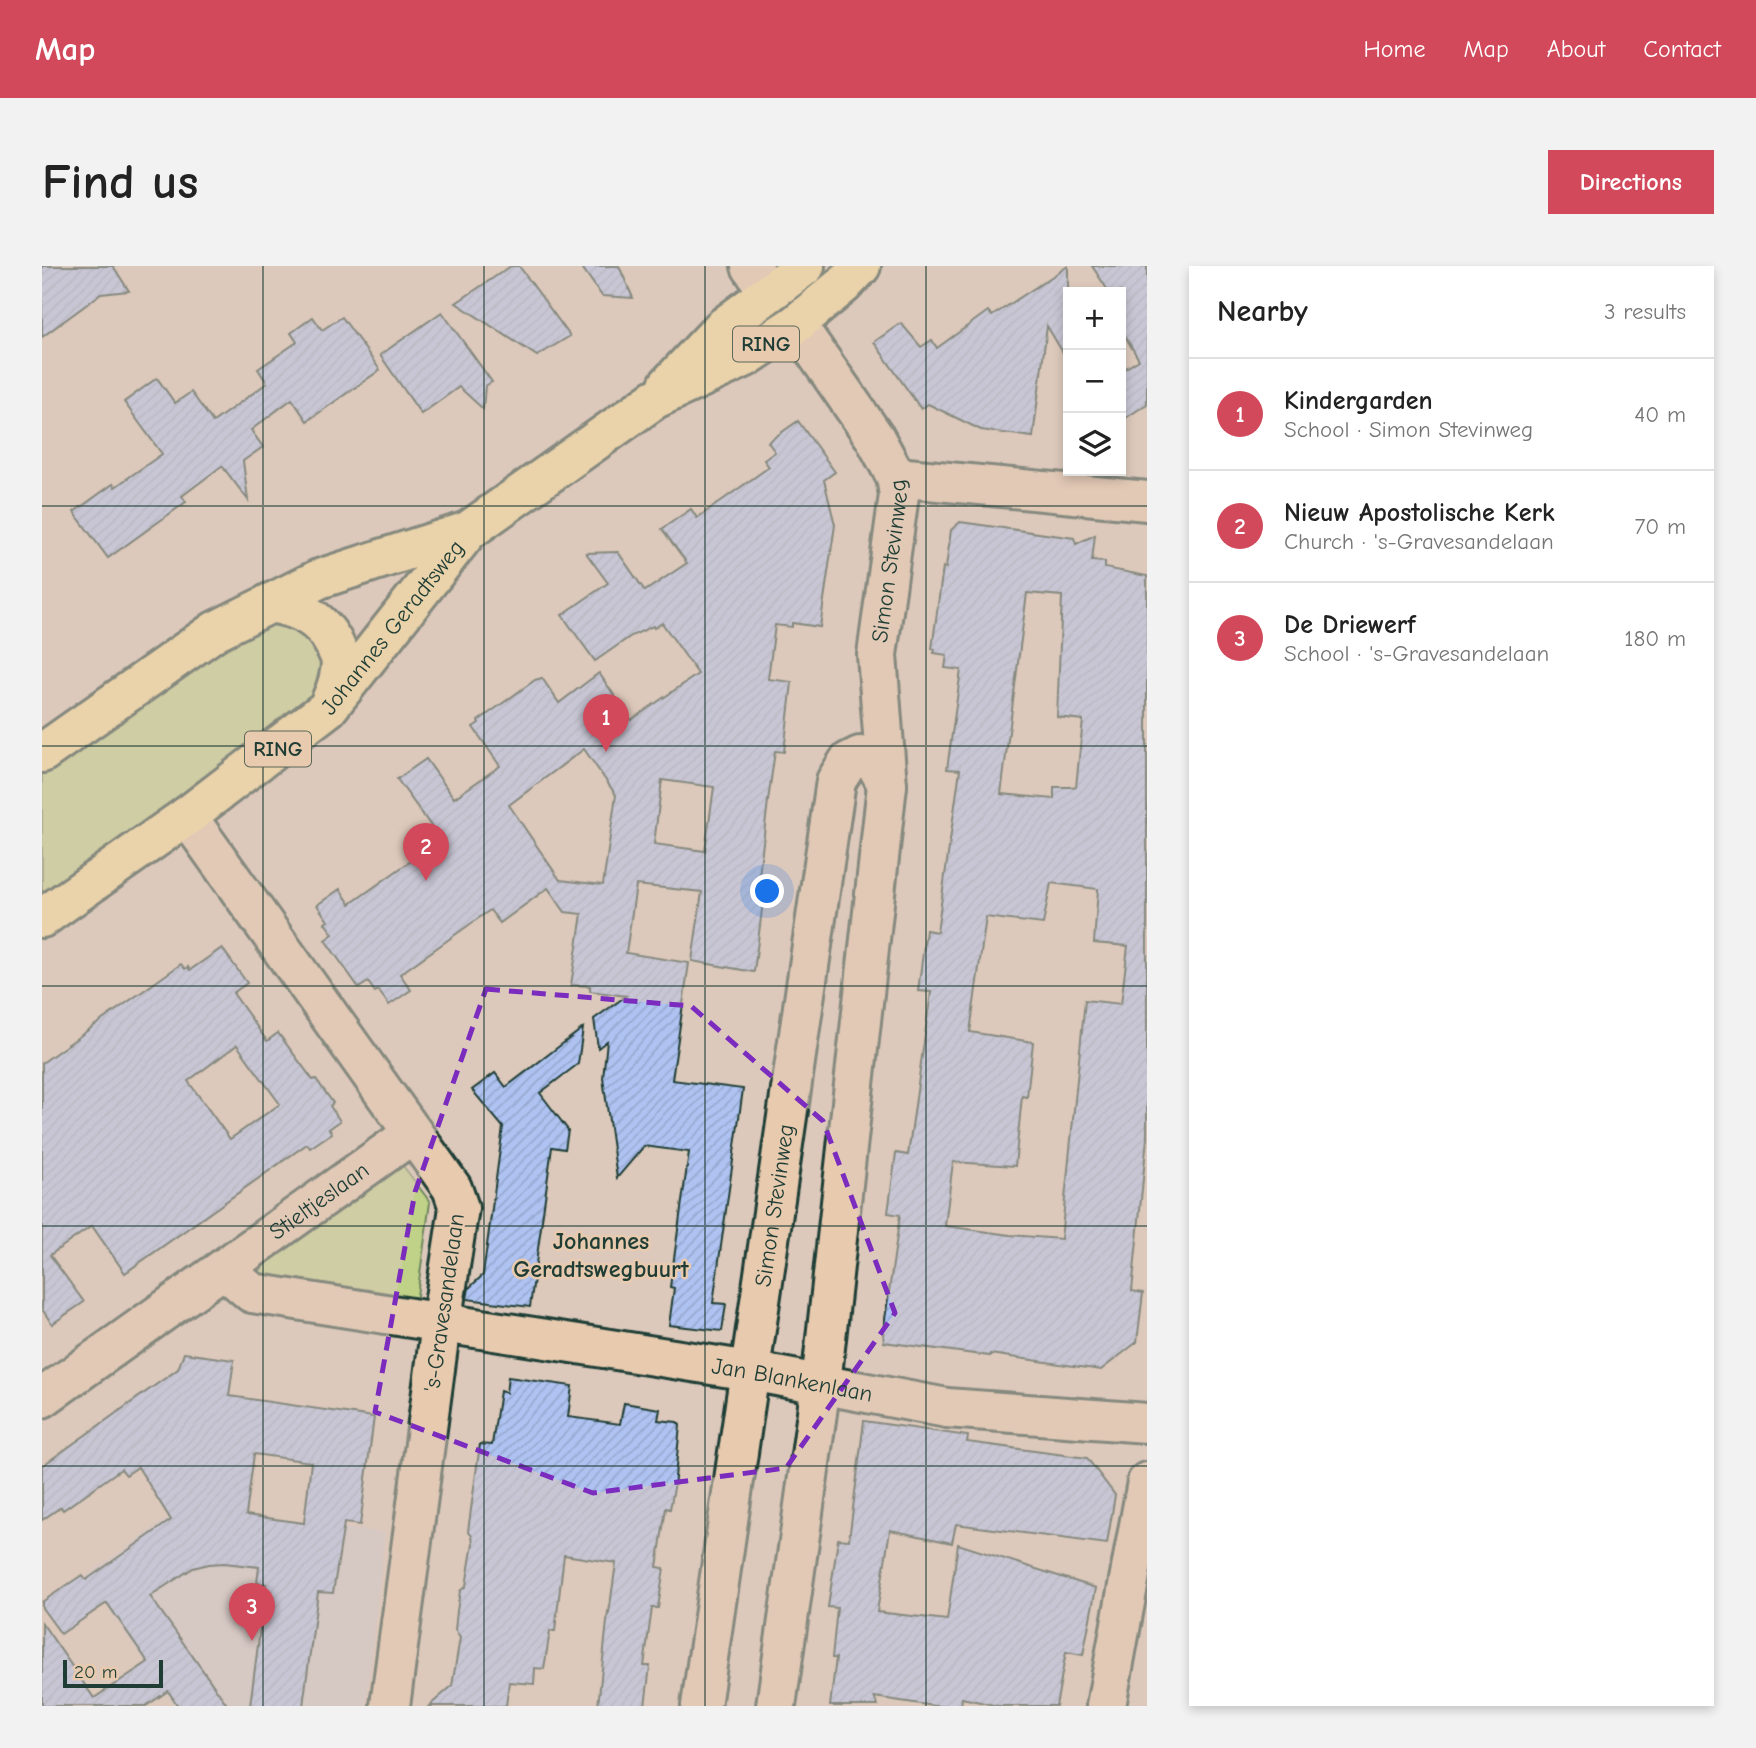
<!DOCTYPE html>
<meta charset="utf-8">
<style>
body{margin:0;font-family:"Comic Neue",sans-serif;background:#f2f2f2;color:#222}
.controls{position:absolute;right:21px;top:21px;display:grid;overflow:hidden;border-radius:0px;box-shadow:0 4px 10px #0003}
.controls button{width:63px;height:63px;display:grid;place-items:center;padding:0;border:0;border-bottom:2px solid #e0e0e0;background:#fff;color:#222;font:35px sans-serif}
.scale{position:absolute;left:21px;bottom:18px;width:100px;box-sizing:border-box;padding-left:7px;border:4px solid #1f3d34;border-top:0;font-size:19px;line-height:24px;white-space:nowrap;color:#1f3d34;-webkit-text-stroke:5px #e8caaf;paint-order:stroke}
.you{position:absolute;left:726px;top:626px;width:24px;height:24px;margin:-18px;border:5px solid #fff;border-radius:50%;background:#1a73e8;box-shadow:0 0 0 10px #1a73e833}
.badge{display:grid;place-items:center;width:46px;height:46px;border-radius:50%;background:#d1495b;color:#fff;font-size:23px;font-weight:700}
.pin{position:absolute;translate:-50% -58px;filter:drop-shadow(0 2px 4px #0008)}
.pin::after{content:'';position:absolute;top:37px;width:24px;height:21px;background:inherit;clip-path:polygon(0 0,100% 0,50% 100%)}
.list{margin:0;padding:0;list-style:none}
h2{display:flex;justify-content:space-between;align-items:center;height:91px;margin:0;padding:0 28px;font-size:30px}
h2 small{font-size:23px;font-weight:400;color:#767676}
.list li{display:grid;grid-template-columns:46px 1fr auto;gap:21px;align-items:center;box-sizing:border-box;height:112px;padding:0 28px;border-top:2px solid #e0e0e0}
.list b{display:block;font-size:26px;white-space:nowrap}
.list p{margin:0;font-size:23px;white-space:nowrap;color:#767676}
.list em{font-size:23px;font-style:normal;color:#767676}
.icon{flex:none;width:38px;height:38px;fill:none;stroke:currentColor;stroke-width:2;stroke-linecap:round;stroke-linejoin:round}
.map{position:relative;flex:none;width:1105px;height:1440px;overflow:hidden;border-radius:0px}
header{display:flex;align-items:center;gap:42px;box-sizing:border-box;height:98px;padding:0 35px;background:#d1495b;color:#fff}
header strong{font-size:33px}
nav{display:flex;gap:38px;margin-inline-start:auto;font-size:24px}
.intro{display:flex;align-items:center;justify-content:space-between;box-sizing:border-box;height:168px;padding:0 42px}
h1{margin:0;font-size:49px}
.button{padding:18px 32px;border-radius:0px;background:#d1495b;color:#fff;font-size:24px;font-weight:700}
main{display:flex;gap:42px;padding:0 42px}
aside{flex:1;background:#fff;border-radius:0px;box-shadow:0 4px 10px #0003}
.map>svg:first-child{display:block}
</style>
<header>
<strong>Map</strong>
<nav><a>Home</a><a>Map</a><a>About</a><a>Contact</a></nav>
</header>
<div class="intro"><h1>Find us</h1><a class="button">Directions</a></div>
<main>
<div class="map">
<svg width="1105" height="1440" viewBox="0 0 1105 1440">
<defs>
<pattern id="building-hatch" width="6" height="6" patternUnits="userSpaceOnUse" patternTransform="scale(1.75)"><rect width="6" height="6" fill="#afc3f2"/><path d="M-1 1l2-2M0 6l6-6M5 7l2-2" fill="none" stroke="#96a8d0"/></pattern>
</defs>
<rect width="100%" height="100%" fill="#ddc9bc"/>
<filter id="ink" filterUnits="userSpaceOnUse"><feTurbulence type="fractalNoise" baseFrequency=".0143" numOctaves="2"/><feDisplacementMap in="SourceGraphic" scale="14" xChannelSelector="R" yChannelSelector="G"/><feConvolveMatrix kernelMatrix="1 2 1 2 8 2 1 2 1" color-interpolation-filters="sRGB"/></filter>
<g filter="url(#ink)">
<path fill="#cfc7cc" d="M 142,1240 L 343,1267 L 324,1440 L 133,1440 L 44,1310 Z"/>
<g fill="#bfd287" stroke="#6f885e" stroke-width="2">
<path d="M 225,354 L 260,361 L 283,396 L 282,415 L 260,452 L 0,634 L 0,506 L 200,363 Z"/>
<path d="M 359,897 L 388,936 L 373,1044 L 221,1019 L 217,1007 L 227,992 Z"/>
</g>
<g fill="url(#building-hatch)" stroke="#1f3d34" stroke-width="2" fill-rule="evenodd">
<path d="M 0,0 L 71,0 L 87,25 L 59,28 L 0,71 Z"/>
<path d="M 469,0 L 477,0 L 528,70 L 495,90 L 414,37 Z"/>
<path d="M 539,0 L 577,0 L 591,32 L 560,30 Z"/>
<path d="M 1026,0 L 1026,95 L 1005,60 L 991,171 L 939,164 L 886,138 L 879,143 L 832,76 L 859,57 L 879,81 L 890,74 L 895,82 L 946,45 L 950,50 Z"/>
<path d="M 1050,0 L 1105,0 L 1105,138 L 1079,155 L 1079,105 L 1097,94 L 1079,63 L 1079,26 L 1067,26 Z"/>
<path d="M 400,46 L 450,116 L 443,120 L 441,143 L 417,121 L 379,148 L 338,89 Z"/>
<path d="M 271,51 L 280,64 L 300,51 L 338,104 L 265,155 L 250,133 L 209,164 L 221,181 L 201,195 L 206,234 L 180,200 L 140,230 L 144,236 L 66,292 L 32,246 L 71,218 L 73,221 L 120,188 L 82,136 L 115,112 L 133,137 L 149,126 L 171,156 L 225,117 L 216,103 L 255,76 L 249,67 Z"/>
<path d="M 756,155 L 793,206 L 782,214 L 793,259 L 778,361 L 750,357 L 750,361 L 733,359 L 726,413 L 750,416 L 742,486 L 733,485 L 726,535 L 714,635 L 721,636 L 712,706 L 650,695 L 660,626 L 594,619 L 584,687 L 647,697 L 630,814 L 701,823 L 671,1037 L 684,1038 L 680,1065 L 627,1059 L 632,1022 L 628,1021 L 647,886 L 602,880 L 575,912 L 561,812 L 565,775 L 556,782 L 552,753 L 584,730 L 548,725 L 548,720 L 529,719 L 540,648 L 523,646 L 506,622 L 458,657 L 448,644 L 358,708 L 369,724 L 347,739 L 336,724 L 333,726 L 326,716 L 317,722 L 283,674 L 291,668 L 283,657 L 286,655 L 275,639 L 298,623 L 308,638 L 394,577 L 390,571 L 394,567 L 355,513 L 384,493 L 412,532 L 458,500 L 431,461 L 437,457 L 436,455 L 493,414 L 500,412 L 517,437 L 557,407 L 589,454 L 656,408 L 620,357 L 612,362 L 611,360 L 589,370 L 553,395 L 520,349 L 566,317 L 544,287 L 576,286 L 603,325 L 645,297 L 620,263 L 649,243 L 655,252 L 727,201 L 722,194 L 733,186 L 726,176 ZM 542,483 L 574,529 L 561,619 L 518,614 L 467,539 ZM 620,514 L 672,521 L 663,585 L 612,578 Z"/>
<path d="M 918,256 L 1032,272 L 1034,278 L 1053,269 L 1050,295 L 1063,296 L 1063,302 L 1105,310 L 1105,872 L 1090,1025 L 1101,1027 L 1095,1076 L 1059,1104 L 948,1088 L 948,1090 L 842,1076 L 841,1067 L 858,949 L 846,947 L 854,887 L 866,889 L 889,726 L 876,725 L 884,664 L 895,666 L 918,504 L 905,503 L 919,404 L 903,402 L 905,389 L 892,387 L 893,383 L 890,383 L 901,301 L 904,302 L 909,264 ZM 985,327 L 1020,330 L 1015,451 L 1041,454 L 1034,521 L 1012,521 L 1012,533 L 959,528 ZM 1009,617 L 1056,623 L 1052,677 L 1086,680 L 1079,738 L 1043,734 L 1019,973 L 968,969 L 903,960 L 911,896 L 973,900 L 980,830 L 985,831 L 991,776 L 928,766 L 944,651 L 1001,658 Z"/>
<path d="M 180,682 L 205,717 L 191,727 L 225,775 L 236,767 L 271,814 L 274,813 L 291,837 L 288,840 L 298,855 L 287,863 L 290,867 L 268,882 L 265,878 L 83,1007 L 50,960 L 8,989 L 42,1036 L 10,1058 L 0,1043 L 0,797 L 139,698 L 143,703 L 146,701 L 148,704 ZM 195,779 L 238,838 L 188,873 L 146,815 Z"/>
<path d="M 541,762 L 536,798 L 498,827 L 526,864 L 523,883 L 510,881 L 488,1041 L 425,1033 L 427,1022 L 441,1009 L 461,861 L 430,824 L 453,807 L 464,821 Z"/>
<path d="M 142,1087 L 192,1094 L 187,1130 L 332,1151 L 318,1259 L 302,1257 L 291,1327 L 276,1326 L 261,1440 L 208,1440 L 224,1318 L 215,1317 L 217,1301 L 182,1297 L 167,1298 L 151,1302 L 108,1330 L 186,1440 L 136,1440 L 126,1425 L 104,1440 L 0,1440 L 0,1357 L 52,1432 L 106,1396 L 65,1337 L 19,1368 L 0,1342 L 0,1336 L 40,1309 L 44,1314 L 129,1254 L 96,1201 L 84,1209 L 79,1203 L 21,1244 L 19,1241 L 0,1254 L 0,1200 L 136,1103 ZM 212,1188 L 269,1196 L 262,1257 L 204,1249 Z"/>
<path d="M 466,1111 L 530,1120 L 526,1151 L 578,1158 L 582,1137 L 618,1143 L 616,1154 L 635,1156 L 638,1159 L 632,1222 L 628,1243 L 624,1242 L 615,1301 L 622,1302 L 616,1342 L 610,1342 L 602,1400 L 608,1400 L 603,1440 L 556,1440 L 566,1346 L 567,1347 L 574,1297 L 522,1289 L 513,1365 L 508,1365 L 502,1403 L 493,1402 L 492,1418 L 467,1416 L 464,1440 L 387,1440 L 410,1420 L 418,1372 L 413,1364 L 415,1345 L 418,1325 L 424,1320 L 431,1277 L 430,1270 L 426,1265 L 438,1178 L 450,1179 L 458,1125 L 464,1127 Z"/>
<path d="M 822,1155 L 926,1170 L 925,1176 L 1045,1192 L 1073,1229 L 1065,1278 L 914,1258 L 910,1277 L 848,1264 L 835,1346 L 905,1354 L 916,1278 L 1054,1322 L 1041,1389 L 1024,1386 L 1014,1440 L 956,1440 L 920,1432 L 919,1440 L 892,1440 L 832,1431 L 836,1440 L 788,1440 L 794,1392 L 790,1392 L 795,1342 L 786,1341 L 796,1273 L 807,1274 Z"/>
</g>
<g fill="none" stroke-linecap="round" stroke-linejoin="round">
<defs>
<g id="minor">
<path d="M 709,0 L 726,26"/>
<path d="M 854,211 L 1105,235"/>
<path d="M 145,550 L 410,922 L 417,942 L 399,1058 L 348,1440"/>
<path id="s1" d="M 182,1003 L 210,1027 L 708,1105 L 905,1142 L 1105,1157"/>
<path id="s2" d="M 0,1132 L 370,868"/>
<path id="s3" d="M 659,1440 L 794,515 L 806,496 L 818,490 C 834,495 838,504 845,519"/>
<path id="s4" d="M 734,1440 L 779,1118 L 845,519 L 835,389 L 857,229 L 854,211 L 833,172 L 754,58"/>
<path d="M 1064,1440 L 1105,1216"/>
</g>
<g id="major">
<path d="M 626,119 L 680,62 L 763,0"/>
<path d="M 228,337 C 257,342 280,352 293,380 C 295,385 298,390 299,395 C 299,411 294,424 288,437"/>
<path d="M 0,487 L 173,365 L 277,313 L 426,265"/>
<path id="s5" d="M 0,652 L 145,550 L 286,442 L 426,265 L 613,133 L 704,91 L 754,58 L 801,19 L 819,0"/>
</g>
</defs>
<use href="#minor" stroke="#1f3d34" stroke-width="44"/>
<use href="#major" stroke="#1f3d34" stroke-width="44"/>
<use href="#minor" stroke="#e8caaf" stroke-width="38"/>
<use href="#major" stroke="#fadf96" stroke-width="38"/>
</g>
</g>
<path d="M0 0H1105V1440H0ZM 444,723 L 649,740 L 781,855 L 853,1047 L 744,1202 L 551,1227 L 333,1146 L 373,926 Z" fill="#ddc9bc" fill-opacity=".55" fill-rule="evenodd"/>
<path fill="none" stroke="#7b2cbf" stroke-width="5" stroke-dasharray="14 9" stroke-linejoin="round" d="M 444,723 L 649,740 L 781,855 L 853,1047 L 744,1202 L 551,1227 L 333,1146 L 373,926 Z"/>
<path fill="none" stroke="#1f3d34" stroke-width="2" stroke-opacity="0.55" d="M 221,0 L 221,1440M 442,0 L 442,1440M 663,0 L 663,1440M 884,0 L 884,1440M 0,240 L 1105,240M 0,480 L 1105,480M 0,720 L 1105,720M 0,960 L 1105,960M 0,1200 L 1105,1200"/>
<g text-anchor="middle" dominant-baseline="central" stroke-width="5" stroke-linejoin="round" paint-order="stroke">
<g fill="#e8caaf" stroke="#5b6759" stroke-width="2">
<rect x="691" y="60.5" width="66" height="35" rx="5"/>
<rect x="203" y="465.5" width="66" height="35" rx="5"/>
</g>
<g font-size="21" font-weight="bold" fill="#1f3d34">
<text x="724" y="78">RING</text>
<text x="236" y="483">RING</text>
</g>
<g font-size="23" fill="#1f3d34" stroke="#e8caaf">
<text stroke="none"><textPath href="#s4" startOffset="1153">Simon Stevinweg</textPath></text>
<text stroke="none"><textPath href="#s5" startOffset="458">Johannes Geradtsweg</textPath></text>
<text stroke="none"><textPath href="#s2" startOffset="340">Stieltjeslaan</textPath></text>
<text stroke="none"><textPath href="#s3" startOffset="506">Simon Stevinweg</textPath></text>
<text transform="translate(402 1037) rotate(-82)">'s-Gravesandelaan</text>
<text stroke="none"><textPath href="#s1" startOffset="584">Jan Blankenlaan</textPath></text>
</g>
<g font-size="24" font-weight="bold" fill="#1f3d34" stroke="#e8caaf">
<text x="559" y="975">Johannes<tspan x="559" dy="28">Geradtswegbuurt</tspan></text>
</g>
</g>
</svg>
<div class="controls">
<button>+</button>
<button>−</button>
<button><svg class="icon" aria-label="layers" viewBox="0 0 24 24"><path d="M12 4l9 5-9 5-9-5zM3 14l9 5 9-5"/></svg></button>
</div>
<div class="scale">20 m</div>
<div class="you"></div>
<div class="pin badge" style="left:564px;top:486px">1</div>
<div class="pin badge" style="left:384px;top:615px">2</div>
<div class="pin badge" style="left:210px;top:1375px">3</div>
</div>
<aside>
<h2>Nearby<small>3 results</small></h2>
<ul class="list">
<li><span class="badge">1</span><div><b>Kindergarden</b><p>School · Simon Stevinweg</p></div><em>40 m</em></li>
<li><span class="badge">2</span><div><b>Nieuw Apostolische Kerk</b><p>Church · 's-Gravesandelaan</p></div><em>70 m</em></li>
<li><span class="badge">3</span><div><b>De Driewerf</b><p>School · 's-Gravesandelaan</p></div><em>180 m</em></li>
</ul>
</aside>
</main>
